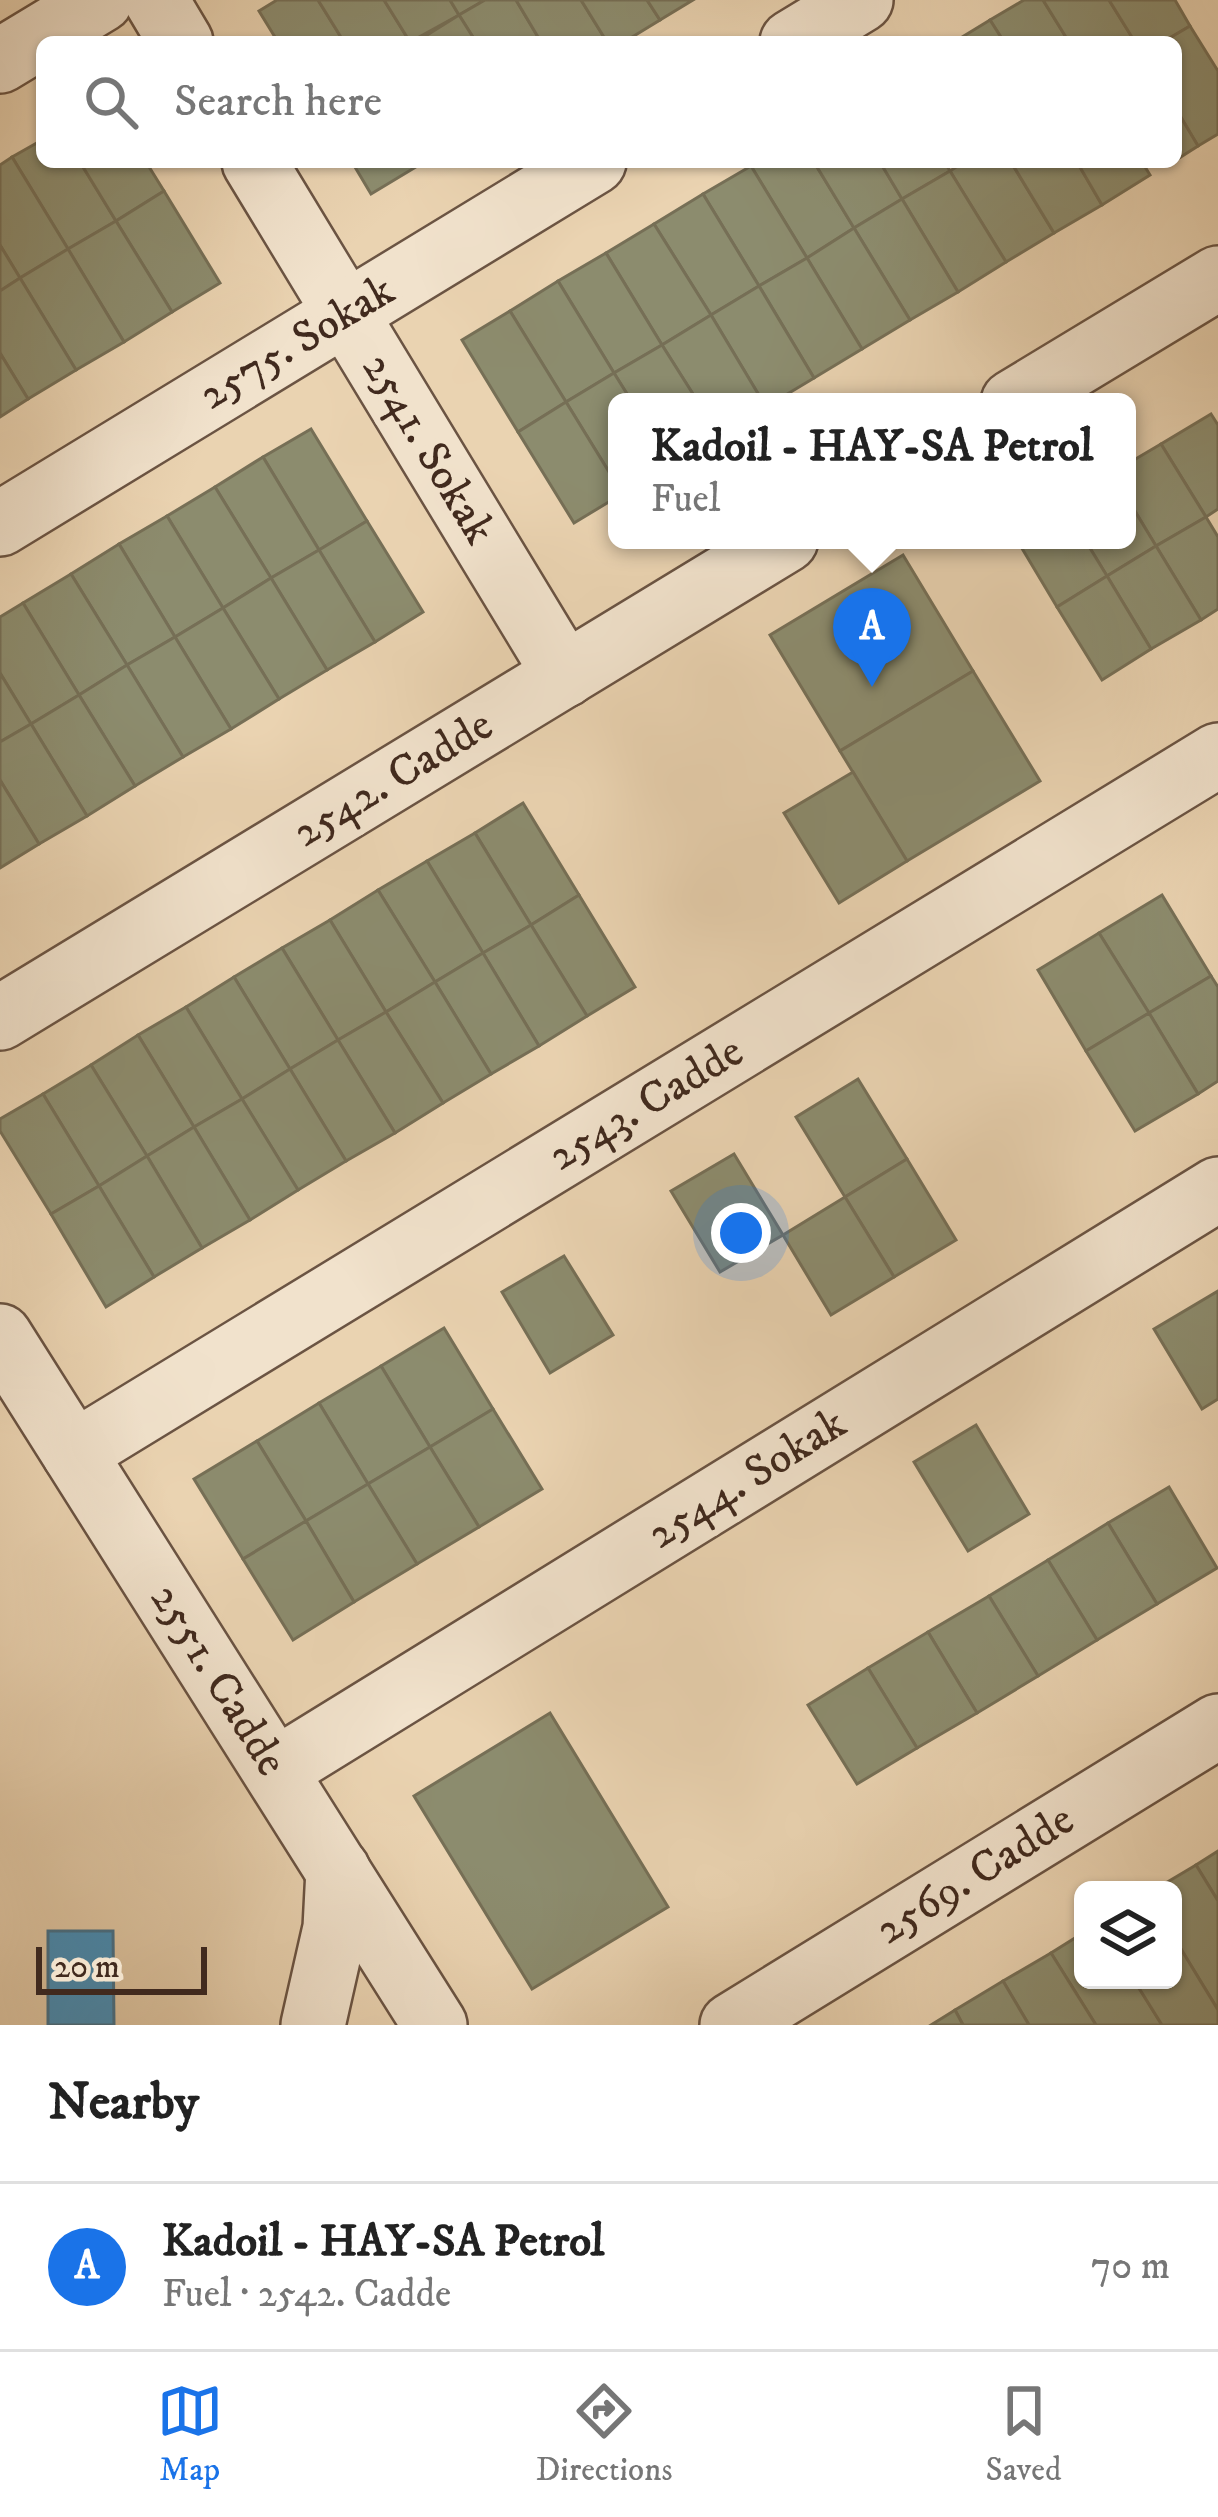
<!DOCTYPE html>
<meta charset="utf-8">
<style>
body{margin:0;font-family:"IM FELL DW Pica",serif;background:#f2f2f2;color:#222}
.controls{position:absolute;right:36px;bottom:36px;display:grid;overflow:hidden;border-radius:18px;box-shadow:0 3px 9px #0004}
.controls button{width:108px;height:108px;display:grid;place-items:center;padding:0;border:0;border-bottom:3px solid #e0e0e0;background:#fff;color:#222;font:60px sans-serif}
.scale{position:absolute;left:36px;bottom:30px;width:171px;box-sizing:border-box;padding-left:12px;border:6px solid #412a1e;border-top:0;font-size:33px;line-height:42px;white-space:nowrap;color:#412a1e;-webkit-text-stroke:9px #f1e2cc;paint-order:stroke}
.you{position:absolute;left:741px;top:1233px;width:42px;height:42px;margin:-30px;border:9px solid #fff;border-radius:50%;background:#1a73e8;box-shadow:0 0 0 18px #1a73e833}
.badge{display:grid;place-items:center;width:78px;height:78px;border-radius:50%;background:#1a73e8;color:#fff;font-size:39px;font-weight:700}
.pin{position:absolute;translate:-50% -99px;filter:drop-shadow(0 3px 6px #0008)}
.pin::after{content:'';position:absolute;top:63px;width:42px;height:36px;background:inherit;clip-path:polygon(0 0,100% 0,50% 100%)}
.popup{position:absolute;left:608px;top:393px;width:528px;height:156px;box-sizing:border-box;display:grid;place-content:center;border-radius:18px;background:#fff;filter:drop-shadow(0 3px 9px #0005);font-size:39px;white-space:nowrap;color:#767676}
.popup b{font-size:45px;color:#222}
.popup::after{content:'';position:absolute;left:50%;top:100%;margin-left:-24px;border:24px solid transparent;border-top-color:#fff}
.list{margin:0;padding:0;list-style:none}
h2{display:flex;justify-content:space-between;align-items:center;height:156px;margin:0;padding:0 48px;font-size:51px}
h2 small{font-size:39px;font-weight:400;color:#767676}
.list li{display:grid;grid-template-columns:78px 1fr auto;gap:36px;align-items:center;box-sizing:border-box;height:168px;padding:0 48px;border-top:3px solid #e0e0e0}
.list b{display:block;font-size:45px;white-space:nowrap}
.list p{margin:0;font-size:39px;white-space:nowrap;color:#767676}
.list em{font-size:39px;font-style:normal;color:#767676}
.icon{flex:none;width:66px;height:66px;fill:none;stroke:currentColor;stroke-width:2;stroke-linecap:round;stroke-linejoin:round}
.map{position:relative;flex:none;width:1218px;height:2025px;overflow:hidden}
.search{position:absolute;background:#fff;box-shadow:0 3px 9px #0004;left:36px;right:36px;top:36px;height:132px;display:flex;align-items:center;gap:30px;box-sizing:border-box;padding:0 42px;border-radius:18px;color:#767676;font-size:45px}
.sheet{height:324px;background:#fff}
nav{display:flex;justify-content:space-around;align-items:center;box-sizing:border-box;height:168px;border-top:3px solid #e0e0e0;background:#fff;font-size:33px;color:#767676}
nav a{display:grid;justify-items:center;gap:6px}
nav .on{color:#1a73e8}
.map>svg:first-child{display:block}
</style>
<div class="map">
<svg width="1218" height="2025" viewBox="0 0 1218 2025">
<rect width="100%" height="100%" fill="#ead3b1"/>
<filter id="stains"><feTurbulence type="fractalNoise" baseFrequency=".00167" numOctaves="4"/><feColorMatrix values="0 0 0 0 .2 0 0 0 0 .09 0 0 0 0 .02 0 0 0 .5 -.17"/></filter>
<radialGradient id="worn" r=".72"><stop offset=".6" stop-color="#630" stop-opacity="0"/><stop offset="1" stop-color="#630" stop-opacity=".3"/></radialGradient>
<path fill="#4393c3" stroke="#427492" stroke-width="3" d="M 48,1931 L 113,1931 L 114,2025 L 48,2025 Z"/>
<g fill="#8c8c6e" stroke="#766f56" stroke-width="3">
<path d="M 277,0 L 318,0 L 344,42 L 278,42 L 259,11 Z"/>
<path d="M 318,0 L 384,0 L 410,42 L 344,42 Z"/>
<path d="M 384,0 L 450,0 L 459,15 L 410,42 Z"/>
<path d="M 450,0 L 485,0 L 459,15 Z"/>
<path d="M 485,0 L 516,0 L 541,42 L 476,42 L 459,15 Z"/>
<path d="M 516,0 L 581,0 L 607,42 L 541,42 Z"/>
<path d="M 581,0 L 647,0 L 660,20 L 624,42 L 607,42 Z"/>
<path d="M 647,0 L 693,0 L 660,20 Z"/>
<path d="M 1024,0 L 1043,0 L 1069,42 L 1004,42 L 990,20 Z"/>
<path d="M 1043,0 L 1109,0 L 1135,42 L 1069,42 Z"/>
<path d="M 1109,0 L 1175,0 L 1190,26 L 1163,42 L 1135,42 Z"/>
<path d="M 459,15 L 476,42 L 416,42 Z"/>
<path d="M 990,20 L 1004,42 L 954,42 Z"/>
<path d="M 1190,26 L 1218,71 L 1218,134 L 1198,146 L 1176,109 L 1176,42 L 1163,42 Z"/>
<path d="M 1176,109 L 1198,146 L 1176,160 Z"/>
<path d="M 42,140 L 42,162 L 80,162 L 116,221 L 68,249 L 12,157 Z"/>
<path d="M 12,157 L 68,249 L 20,278 L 0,245 L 0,165 Z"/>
<path d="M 80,162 L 146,162 L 164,191 L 116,221 Z"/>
<path d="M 352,162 L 417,162 L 419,165 L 371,194 Z"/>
<path d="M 757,162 L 814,162 L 854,228 L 807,258 L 751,166 Z"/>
<path d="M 814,162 L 880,162 L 902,199 L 854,228 Z"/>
<path d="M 880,162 L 945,162 L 950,171 L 902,199 Z"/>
<path d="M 964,162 L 1011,162 L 1054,233 L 1006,262 L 950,171 Z"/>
<path d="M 1011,162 L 1077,162 L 1102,205 L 1054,233 Z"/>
<path d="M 1077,162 L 1142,162 L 1150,175 L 1102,205 Z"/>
<path d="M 751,166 L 807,258 L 759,286 L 703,194 Z"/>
<path d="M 950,171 L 1006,262 L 958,292 L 902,199 Z"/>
<path d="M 164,191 L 220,283 L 172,312 L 116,221 Z"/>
<path d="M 703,194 L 759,286 L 711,315 L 654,224 Z"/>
<path d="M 902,199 L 958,292 L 910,320 L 854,228 Z"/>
<path d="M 116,221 L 172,312 L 124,342 L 68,249 Z"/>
<path d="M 654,224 L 711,315 L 662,345 L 606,253 Z"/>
<path d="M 854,228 L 910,320 L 862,349 L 807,258 Z"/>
<path d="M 0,245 L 20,278 L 0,291 Z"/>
<path d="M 68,249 L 124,342 L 76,370 L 20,278 Z"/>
<path d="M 606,253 L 662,345 L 614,373 L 558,281 Z"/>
<path d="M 807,258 L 862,349 L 814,378 L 759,286 Z"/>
<path d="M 20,278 L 76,370 L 28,399 L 0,353 L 0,291 Z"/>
<path d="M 558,281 L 614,373 L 566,402 L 510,311 Z"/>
<path d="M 759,286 L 814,378 L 774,402 L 763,402 L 711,315 Z"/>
<path d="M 510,311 L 566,402 L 518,432 L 462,340 Z"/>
<path d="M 711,315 L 763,402 L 698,402 L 662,345 Z"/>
<path d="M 662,345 L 698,402 L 632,402 L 614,373 Z"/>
<path d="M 0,353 L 28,399 L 0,417 Z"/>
<path d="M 614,373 L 632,402 L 617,402 L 617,485 L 566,402 Z"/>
<path d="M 566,402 L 617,485 L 617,497 L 574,523 L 518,432 Z"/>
<path d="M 1211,414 L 1218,425 L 1218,509 L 1206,517 L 1161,444 Z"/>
<path d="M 311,429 L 367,521 L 319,550 L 263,457 Z"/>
<path d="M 1161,444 L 1206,517 L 1156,546 L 1127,498 L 1127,464 Z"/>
<path d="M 263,457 L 319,550 L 271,578 L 215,487 Z"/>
<path d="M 215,487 L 271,578 L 223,608 L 167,516 Z"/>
<path d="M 1127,498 L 1156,546 L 1107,576 L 1085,540 L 1127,540 Z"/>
<path d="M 167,516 L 223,608 L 175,637 L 119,544 Z"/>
<path d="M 1206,517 L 1218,537 L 1218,609 L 1201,620 L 1156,546 Z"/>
<path d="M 367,521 L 423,612 L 375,642 L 319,550 Z"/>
<path d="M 1017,540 L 1085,540 L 1107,576 L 1057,607 Z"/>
<path d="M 119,544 L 175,637 L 127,665 L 71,574 Z"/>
<path d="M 1156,546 L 1201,620 L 1151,649 L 1107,576 Z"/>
<path d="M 319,550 L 375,642 L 327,670 L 271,578 Z"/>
<path d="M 903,555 L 973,671 L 840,751 L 770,635 Z"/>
<path d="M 71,574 L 127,665 L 79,695 L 23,603 Z"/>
<path d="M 1107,576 L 1151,649 L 1102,680 L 1057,607 Z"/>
<path d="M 271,578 L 327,670 L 279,699 L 223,608 Z"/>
<path d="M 23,603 L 79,695 L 31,724 L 0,673 L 0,617 Z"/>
<path d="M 223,608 L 279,699 L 231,729 L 175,637 Z"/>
<path d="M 175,637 L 231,729 L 183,757 L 127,665 Z"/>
<path d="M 127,665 L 183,757 L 135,786 L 79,695 Z"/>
<path d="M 973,671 L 1040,781 L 907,861 L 840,751 Z"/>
<path d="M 0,673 L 31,724 L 0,742 Z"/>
<path d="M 79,695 L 135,786 L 87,816 L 31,724 Z"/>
<path d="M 31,724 L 87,816 L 39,844 L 0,780 L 0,742 Z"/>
<path d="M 853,772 L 907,861 L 839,903 L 784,813 Z"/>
<path d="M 0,780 L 39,844 L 0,868 Z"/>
<path d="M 523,803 L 579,895 L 531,925 L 475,833 Z"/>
<path d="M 475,833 L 531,925 L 483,953 L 427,861 Z"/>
<path d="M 427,861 L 483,953 L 435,982 L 378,890 Z"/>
<path d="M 378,890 L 435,982 L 386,1012 L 330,920 Z"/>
<path d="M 579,895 L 635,987 L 587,1016 L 531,925 Z"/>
<path d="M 1162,895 L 1211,976 L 1149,1013 L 1099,933 Z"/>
<path d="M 330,920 L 386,1012 L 338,1040 L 282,948 Z"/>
<path d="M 531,925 L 587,1016 L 539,1046 L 483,953 Z"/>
<path d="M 1099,933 L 1149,1013 L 1086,1051 L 1038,970 Z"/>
<path d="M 282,948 L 338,1040 L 290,1069 L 234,977 Z"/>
<path d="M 483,953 L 539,1046 L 491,1074 L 435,982 Z"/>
<path d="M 1211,976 L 1218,987 L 1218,1081 L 1198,1094 L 1149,1013 Z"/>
<path d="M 234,977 L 290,1069 L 242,1099 L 186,1007 Z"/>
<path d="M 435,982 L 491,1074 L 443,1103 L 386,1012 Z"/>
<path d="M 186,1007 L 242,1099 L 194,1127 L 138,1035 Z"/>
<path d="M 386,1012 L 443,1103 L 395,1133 L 338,1040 Z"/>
<path d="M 1149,1013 L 1198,1094 L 1135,1131 L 1086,1051 Z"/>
<path d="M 138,1035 L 194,1127 L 147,1156 L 91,1065 Z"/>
<path d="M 338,1040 L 395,1133 L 346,1161 L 290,1069 Z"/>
<path d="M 91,1065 L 147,1156 L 99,1186 L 43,1094 Z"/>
<path d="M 290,1069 L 346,1161 L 298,1190 L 242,1099 Z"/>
<path d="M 858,1079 L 907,1159 L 845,1197 L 796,1117 Z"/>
<path d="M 43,1094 L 99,1186 L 51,1214 L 0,1131 L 0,1119 Z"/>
<path d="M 242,1099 L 298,1190 L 250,1220 L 194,1127 Z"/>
<path d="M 194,1127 L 250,1220 L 202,1248 L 147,1156 Z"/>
<path d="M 734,1154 L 783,1235 L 720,1272 L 671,1191 Z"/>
<path d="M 147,1156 L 202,1248 L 154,1277 L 99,1186 Z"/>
<path d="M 907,1159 L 956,1240 L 894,1277 L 845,1197 Z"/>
<path d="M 99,1186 L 154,1277 L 106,1307 L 51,1214 Z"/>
<path d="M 845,1197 L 894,1277 L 831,1315 L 783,1235 Z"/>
<path d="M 564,1256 L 613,1335 L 550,1373 L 502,1292 Z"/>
<path d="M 1218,1291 L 1218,1399 L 1202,1409 L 1154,1329 Z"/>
<path d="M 444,1328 L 493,1409 L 430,1447 L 381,1366 Z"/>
<path d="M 381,1366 L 430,1447 L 368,1484 L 319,1403 Z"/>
<path d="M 319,1403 L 368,1484 L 306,1521 L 257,1441 Z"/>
<path d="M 493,1409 L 542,1489 L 479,1527 L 430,1447 Z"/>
<path d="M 976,1425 L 1029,1514 L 968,1551 L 914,1462 Z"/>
<path d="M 257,1441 L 306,1521 L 243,1559 L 194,1479 Z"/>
<path d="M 430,1447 L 479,1527 L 417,1564 L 368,1484 Z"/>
<path d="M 368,1484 L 417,1564 L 354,1602 L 306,1521 Z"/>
<path d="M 1169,1487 L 1217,1568 L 1157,1604 L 1108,1523 Z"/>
<path d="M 306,1521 L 354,1602 L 293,1640 L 243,1559 Z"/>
<path d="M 1108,1523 L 1157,1604 L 1097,1640 L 1048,1560 Z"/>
<path d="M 1048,1560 L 1097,1640 L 1038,1676 L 989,1596 Z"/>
<path d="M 989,1596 L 1038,1676 L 977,1713 L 928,1632 Z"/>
<path d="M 928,1632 L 977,1713 L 917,1748 L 868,1668 Z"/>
<path d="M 868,1668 L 917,1748 L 857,1784 L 808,1705 Z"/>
<path d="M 550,1713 L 668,1907 L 532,1989 L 414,1796 Z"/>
<path d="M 1218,1851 L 1218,1901 L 1196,1865 Z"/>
<path d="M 1196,1865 L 1218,1901 L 1218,2010 L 1173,1936 L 1173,1890 L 1154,1890 Z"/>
<path d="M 1083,1933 L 1083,1980 L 1134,1980 L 1162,2025 L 1096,2025 L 1051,1953 Z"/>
<path d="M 1173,1936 L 1218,2010 L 1218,2025 L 1162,2025 L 1134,1980 L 1173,1980 Z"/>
<path d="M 1051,1953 L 1096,2025 L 1029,2025 L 1003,1981 Z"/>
<path d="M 1003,1981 L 1029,2025 L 963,2025 L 955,2010 Z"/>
<path d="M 955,2010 L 963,2025 L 931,2025 Z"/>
</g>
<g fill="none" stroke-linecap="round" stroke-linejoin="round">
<defs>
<g id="minor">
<path d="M 156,0 L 181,42"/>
<path d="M 792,42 L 861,0"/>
<path d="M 0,61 L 101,0"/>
<path d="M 254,162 L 565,675"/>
<path d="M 1013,402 L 1218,278"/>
<path d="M 0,524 L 594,162"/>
<path d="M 0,1018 L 786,540"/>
<path d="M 0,1336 L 435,2025"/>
<path d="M 74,1453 L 1218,755"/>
<path d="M 276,1770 L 1218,1189"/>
<path d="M 313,2025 L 335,1928 L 338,1870"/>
<path d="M 732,2025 L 1218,1726"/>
</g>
</defs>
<use href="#minor" stroke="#6b5443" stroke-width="68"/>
<use href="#minor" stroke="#f1e2cc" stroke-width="63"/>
</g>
<g text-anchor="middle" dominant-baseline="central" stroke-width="12" stroke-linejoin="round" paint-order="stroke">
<g font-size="45" fill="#412a1e" stroke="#f1e2cc">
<text transform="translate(297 343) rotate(-31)">2575. Sokak</text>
<text transform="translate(428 449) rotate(59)">2541. Sokak</text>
<text transform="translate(393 779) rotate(-31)">2542. Cadde</text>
<text transform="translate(646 1104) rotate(-31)">2543. Cadde</text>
<text transform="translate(747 1479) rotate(-32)">2544. Sokak</text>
<text transform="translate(218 1680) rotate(58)">2551. Cadde</text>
<text transform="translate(975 1875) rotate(-32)">2569. Cadde</text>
</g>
</g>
<rect width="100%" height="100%" filter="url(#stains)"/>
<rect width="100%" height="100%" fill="url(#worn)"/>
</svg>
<div class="controls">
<button><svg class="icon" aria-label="layers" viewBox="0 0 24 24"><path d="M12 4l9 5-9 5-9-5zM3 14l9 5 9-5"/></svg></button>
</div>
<div class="scale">20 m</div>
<div class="you"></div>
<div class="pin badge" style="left:872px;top:687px">A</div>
<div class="popup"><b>Kadoil - HAY-SA Petrol</b>Fuel</div>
<div class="search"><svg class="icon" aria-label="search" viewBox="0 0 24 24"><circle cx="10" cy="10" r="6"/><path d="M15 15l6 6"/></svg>Search here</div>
</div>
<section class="sheet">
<h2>Nearby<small></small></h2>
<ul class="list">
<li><span class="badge">A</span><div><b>Kadoil - HAY-SA Petrol</b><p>Fuel · 2542. Cadde</p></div><em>70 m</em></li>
</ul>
</section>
<nav>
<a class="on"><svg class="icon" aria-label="map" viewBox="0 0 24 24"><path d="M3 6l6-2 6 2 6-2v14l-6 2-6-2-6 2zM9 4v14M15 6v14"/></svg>Map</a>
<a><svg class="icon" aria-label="directions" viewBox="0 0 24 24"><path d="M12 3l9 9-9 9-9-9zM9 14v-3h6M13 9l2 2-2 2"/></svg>Directions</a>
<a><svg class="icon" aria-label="saved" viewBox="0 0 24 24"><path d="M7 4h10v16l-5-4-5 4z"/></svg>Saved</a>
</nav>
